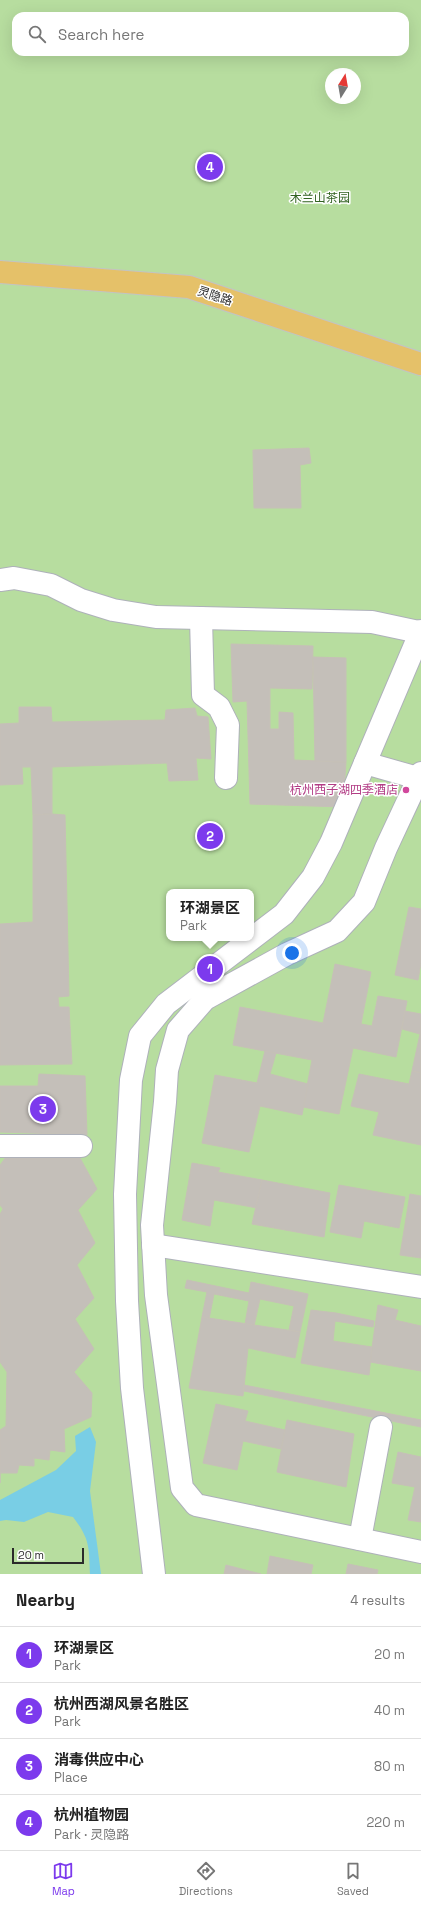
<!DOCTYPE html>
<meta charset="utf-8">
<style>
body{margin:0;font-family:"Space Grotesk","Noto Sans SC",sans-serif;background:#f2f2f2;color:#222}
.compass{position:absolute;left:325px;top:68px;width:36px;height:36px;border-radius:50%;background:#fff;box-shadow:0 4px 16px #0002;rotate:11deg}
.scale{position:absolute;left:12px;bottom:10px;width:72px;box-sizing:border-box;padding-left:4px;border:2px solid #2a2a2a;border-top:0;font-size:11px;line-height:14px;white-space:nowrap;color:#2a2a2a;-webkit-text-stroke:3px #fff;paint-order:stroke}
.you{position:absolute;left:292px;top:953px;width:14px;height:14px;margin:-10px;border:3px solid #fff;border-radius:50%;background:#1a73e8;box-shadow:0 0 0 6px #1a73e833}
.badge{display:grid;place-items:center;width:26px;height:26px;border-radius:50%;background:#7c3aed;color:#fff;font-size:13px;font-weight:700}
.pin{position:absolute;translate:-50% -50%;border:2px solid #fff;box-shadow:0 1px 4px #0006}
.popup{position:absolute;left:166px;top:889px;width:88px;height:52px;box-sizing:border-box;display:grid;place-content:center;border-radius:8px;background:#fff;filter:drop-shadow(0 1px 3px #0005);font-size:13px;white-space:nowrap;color:#767676}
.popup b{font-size:15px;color:#222}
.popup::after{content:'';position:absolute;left:50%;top:100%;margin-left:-8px;border:8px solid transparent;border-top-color:#fff}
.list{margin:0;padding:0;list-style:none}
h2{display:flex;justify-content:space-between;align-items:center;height:52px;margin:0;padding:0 16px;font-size:17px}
h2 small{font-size:13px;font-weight:400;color:#767676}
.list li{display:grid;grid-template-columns:26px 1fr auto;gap:12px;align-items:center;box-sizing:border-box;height:56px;padding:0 16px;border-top:1px solid #e0e0e0}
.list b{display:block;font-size:15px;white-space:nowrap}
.list p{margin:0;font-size:13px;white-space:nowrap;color:#767676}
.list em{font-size:13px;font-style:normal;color:#767676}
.icon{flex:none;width:22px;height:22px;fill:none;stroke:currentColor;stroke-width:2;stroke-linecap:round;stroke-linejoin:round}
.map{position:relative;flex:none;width:421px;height:1574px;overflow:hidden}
.search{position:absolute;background:#fff;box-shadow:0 4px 16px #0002;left:12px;right:12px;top:12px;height:44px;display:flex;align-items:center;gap:10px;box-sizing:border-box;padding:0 14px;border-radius:12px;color:#767676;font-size:15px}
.sheet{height:276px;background:#fff}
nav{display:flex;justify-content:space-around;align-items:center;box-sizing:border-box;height:56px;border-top:1px solid #e0e0e0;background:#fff;font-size:11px;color:#767676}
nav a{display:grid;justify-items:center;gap:2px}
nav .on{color:#7c3aed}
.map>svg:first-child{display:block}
</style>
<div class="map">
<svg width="421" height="1574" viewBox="0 0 421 1574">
<rect width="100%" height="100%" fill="#ebe5de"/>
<path fill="#b7dd9f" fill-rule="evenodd" d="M 0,0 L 421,0 L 421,1574 L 0,1574 ZM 16,16 L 405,16 L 405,52 L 16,52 ZM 331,74 L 355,74 L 355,98 L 331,98 ZM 169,892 L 251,892 L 251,938 L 169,938 Z"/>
<path fill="#79cee5" d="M 90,1427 L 96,1442 L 90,1491 L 101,1574 L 90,1574 C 89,1547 90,1539 73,1517 L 48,1512 L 24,1522 L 6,1520 L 0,1521 L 0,1500 L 56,1470 L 76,1451 L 75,1436 Z"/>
<g fill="#c4bfb9" stroke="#c6c0b7">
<path d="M 309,448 L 311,463 L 300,465 L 301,508 L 254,508 L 253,450 Z"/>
<path d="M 231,644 L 313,646 L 312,689 L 270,688 L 270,729 L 279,729 L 279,712 L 293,713 L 294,760 L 346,762 L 343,807 L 250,804 L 247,701 L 233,702 Z"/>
<path d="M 313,657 L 346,658 L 346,762 L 315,761 Z"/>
<path d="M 19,707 L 51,707 L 52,722 L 165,720 L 166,710 L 195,708 L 197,716 L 208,717 L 211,759 L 196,758 L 198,780 L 169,781 L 167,763 L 52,767 L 52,814 L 33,815 L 31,767 L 22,767 L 23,784 L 0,785 L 0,724 L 19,723 Z"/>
<path d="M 52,814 L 65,815 L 69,996 L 58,997 L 59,1007 L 69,1007 L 72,1064 L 0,1065 L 0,924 L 33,922 L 33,815 Z"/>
<path d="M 409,907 L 421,909 L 421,963 L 418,980 L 395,975 Z"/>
<path d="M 335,964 L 371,972 L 361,1024 L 372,1026 L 378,996 L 407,1001 L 396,1057 L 353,1048 L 339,1114 L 303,1107 L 312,1060 L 233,1045 L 240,1007 L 323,1023 Z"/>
<path d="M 405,1011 L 421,1014 L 421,1073 L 412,1071 L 420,1034 L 402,1029 Z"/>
<path d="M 265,1051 L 276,1053 L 270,1074 L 308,1084 L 302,1115 L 260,1106 L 249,1152 L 202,1143 L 215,1075 L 257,1083 Z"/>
<path d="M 412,1071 L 421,1073 L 421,1145 L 373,1135 L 379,1112 L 351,1106 L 359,1074 L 409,1084 Z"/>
<path d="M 39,1074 L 85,1076 L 87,1135 L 0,1132 L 0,1086 L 38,1086 Z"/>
<path d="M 6,1157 L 80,1158 L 97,1189 L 78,1210 L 95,1243 L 77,1265 L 94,1298 L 75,1319 L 94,1349 L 74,1372 L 92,1393 L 91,1417 L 64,1429 L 65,1452 L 50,1450 L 49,1460 L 34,1458 L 34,1466 L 19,1465 L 17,1473 L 0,1473 L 0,1483 L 0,1430 L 6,1426 L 7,1372 L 0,1362 L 0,1214 L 3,1209 L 0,1205 L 0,1165 Z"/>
<path d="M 192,1163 L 220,1168 L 218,1172 L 262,1180 L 257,1208 L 214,1200 L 210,1226 L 182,1220 Z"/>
<path d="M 262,1180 L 330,1193 L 324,1237 L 252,1224 Z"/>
<path d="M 339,1185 L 405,1197 L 399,1228 L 364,1221 L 361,1238 L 330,1232 Z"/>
<path d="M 410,1194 L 421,1196 L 421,1258 L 400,1255 Z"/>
<path d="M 187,1280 L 249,1293 L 251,1282 L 308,1294 L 300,1332 L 289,1330 L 294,1306 L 260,1299 L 254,1326 L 245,1324 L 249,1301 L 214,1294 L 209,1319 L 202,1317 L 207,1292 L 185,1288 Z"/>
<path d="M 378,1305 L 398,1310 L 395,1320 L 421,1326 L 421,1371 L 370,1362 Z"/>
<path d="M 311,1310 L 336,1313 L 374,1321 L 373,1327 L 335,1321 L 333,1341 L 372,1347 L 369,1375 L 301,1363 Z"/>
<path d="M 202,1317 L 300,1332 L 295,1358 L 248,1348 L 243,1396 L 189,1388 Z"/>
<path d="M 244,1385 L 421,1420 L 421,1427 L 244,1391 Z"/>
<path d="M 216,1404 L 248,1411 L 245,1421 L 285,1430 L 281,1449 L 243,1441 L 237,1470 L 203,1463 Z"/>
<path d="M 287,1420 L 354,1434 L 346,1487 L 277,1472 Z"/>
<path d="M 398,1452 L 421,1457 L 421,1522 L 408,1520 L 415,1487 L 392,1483 Z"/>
<path d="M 270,1556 L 313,1565 L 311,1574 L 267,1574 Z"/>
<path d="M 348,1564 L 378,1570 L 377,1574 L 346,1574 Z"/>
<path d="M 226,1565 L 261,1574 L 224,1574 Z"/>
</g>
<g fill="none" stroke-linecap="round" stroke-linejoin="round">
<defs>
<g id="minor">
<path d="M 0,580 L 14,578 L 51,585 L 81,600 L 113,610 L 156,617 L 372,622 L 419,632"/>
<path d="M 201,618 L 203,695 L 219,707 L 228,725 L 226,778"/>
<path d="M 365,763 L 421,779"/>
<path d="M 421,773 L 386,848 L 364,902 L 337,931 L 287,954 L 205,999 L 178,1030 L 167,1070 L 165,1102 L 152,1225 L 156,1295 L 182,1488 L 196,1505 L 421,1552"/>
<path d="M 0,1146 L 81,1146"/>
<path d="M 153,1245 L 421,1287"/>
<path d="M 360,1539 L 381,1427"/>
<path d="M 154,1574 L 132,1388 L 127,1301 L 125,1194 L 131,1080 L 140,1036 L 166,1004 L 284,914 L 313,877 L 331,843 L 421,631"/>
</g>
<path id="major" d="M 0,272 L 189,287 L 421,364"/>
</defs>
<use href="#minor" stroke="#aeb1ba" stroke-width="24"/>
<use href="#major" stroke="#c3c3c3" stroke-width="24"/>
<use href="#minor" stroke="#fff" stroke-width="22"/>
<use href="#major" stroke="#e5c169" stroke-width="22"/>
</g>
<circle fill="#d1479c" stroke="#fff" stroke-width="1.5" cx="406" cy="790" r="4"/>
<g text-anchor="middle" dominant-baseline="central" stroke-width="3" stroke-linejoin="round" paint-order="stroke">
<g font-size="12" fill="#316220" stroke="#fff">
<text x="320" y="198">木兰山茶园</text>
</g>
<g font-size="12" fill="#2a2a2a" stroke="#fff">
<text transform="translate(215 296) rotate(18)">灵隐路</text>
</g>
<g font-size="12" fill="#b23c85" stroke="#fff" text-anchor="end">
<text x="398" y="790">杭州西子湖四季酒店</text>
</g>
</g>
</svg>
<svg class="compass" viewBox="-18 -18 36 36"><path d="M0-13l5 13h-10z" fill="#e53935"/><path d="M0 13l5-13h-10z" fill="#767676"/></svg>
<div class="scale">20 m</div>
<div class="you"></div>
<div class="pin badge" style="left:210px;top:969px">1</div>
<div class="popup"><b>环湖景区</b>Park</div>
<div class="pin badge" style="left:210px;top:836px">2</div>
<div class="pin badge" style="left:43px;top:1109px">3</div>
<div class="pin badge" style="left:210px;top:167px">4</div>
<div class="search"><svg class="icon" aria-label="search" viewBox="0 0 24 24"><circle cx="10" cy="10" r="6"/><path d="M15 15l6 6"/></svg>Search here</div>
</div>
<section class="sheet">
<h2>Nearby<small>4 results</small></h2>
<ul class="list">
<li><span class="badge">1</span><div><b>环湖景区</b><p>Park</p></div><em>20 m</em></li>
<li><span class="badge">2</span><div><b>杭州西湖风景名胜区</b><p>Park</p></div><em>40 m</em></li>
<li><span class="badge">3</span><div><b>消毒供应中心</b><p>Place</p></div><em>80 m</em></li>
<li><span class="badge">4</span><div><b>杭州植物园</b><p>Park · 灵隐路</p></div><em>220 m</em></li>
</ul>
</section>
<nav>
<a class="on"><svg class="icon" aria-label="map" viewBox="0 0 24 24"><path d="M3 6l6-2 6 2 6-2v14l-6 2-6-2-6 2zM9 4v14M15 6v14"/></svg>Map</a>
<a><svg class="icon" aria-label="directions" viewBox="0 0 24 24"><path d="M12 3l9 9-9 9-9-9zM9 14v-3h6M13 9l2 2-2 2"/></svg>Directions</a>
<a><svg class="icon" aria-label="saved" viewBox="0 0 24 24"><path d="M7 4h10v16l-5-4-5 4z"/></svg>Saved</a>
</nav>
